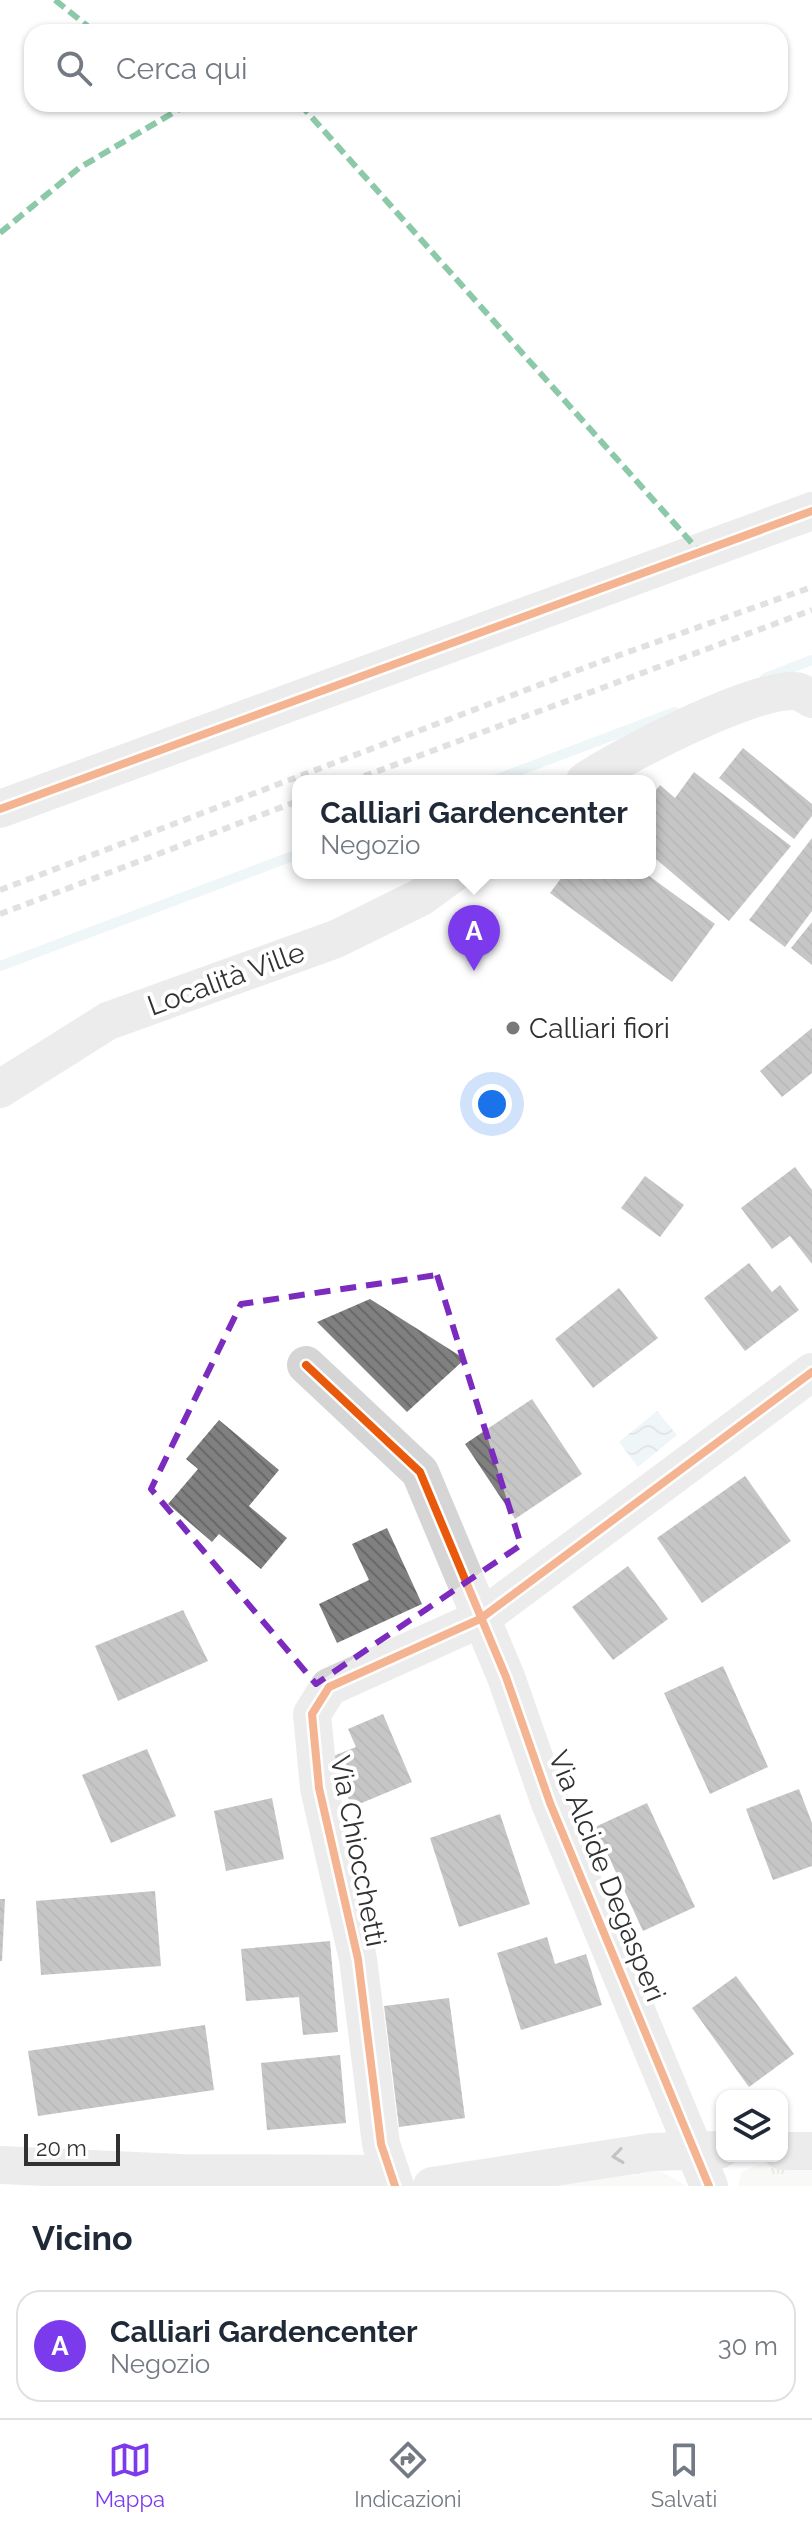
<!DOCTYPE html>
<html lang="it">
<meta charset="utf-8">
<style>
body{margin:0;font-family:Raleway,sans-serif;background:#f2f2f3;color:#1f2937}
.controls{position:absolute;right:24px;bottom:24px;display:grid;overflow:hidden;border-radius:16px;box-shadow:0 2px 6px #0004}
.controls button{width:72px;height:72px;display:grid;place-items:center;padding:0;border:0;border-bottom:2px solid #e0e1e3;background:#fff;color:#1f2937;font:40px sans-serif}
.scale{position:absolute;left:24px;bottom:20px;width:96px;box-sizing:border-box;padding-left:8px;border:4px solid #313131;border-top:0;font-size:22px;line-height:28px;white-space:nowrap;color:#313131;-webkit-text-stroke:6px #fff;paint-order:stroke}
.you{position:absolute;left:492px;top:1104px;width:28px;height:28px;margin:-20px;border:6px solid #fff;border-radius:50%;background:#1a73e8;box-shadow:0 0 0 12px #1a73e833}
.badge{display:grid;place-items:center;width:52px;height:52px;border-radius:50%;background:#7c3aed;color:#fff;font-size:26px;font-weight:700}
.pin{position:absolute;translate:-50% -66px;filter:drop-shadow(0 2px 4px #0008)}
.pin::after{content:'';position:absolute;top:42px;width:28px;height:24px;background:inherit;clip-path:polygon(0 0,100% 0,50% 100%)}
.popup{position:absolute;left:292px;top:775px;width:364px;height:104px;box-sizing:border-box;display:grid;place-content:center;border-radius:16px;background:#fff;filter:drop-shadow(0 2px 6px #0005);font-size:26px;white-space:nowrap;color:#747a83}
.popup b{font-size:30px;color:#1f2937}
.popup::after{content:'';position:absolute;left:50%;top:100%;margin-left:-16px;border:16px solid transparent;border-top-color:#fff}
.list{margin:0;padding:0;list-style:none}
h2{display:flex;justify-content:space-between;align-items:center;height:104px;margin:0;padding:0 32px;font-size:34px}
h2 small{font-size:26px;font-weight:400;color:#747a83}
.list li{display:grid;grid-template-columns:52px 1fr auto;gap:24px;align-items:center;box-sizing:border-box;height:112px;margin:0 16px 16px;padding:0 16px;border:2px solid #e0e1e3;border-radius:24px}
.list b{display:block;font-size:30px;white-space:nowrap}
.list p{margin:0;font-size:26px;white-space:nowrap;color:#747a83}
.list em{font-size:26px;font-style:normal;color:#747a83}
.icon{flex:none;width:44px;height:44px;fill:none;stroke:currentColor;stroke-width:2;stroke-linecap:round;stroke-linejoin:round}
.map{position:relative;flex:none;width:812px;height:2186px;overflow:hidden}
.search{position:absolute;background:#fff;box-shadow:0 2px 6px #0004;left:24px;right:24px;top:24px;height:88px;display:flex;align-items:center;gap:20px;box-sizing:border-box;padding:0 28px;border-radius:24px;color:#747a83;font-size:30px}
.sheet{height:232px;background:#fff}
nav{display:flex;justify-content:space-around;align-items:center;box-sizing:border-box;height:112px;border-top:2px solid #e0e1e3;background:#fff;font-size:22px;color:#747a83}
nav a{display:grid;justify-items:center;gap:4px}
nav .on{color:#7c3aed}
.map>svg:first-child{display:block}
</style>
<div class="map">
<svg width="812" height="2186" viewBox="0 0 812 2186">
<defs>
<pattern id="grass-tufts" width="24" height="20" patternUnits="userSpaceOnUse" patternTransform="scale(2)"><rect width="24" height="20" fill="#f1f3ed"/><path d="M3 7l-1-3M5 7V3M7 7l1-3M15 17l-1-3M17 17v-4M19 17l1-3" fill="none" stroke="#cfd1cc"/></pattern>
<pattern id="water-waves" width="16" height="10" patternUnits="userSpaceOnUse" patternTransform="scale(2)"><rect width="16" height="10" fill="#dbebef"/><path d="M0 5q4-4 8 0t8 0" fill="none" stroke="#bccacd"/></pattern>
<pattern id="building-back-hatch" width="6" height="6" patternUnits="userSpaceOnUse" patternTransform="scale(2)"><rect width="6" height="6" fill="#808080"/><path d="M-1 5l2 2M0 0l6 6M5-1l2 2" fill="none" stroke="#696969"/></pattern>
</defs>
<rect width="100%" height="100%" fill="#fff"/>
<g fill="url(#grass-tufts)">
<path d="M 776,2161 L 812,2162 L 812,2186 L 738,2186 L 741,2173 L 756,2165 Z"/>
<path d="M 637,2167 L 662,2172 L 687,2186 L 506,2186 Z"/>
</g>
<path fill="url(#water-waves)" d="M 657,1411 L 677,1435 L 638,1467 L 619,1442 Z"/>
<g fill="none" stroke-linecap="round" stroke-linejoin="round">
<g stroke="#dbebef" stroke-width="10">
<path d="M 765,678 L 812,660"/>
<path d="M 492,781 L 675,712"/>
<path d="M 0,966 L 298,854"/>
</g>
</g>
<g fill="url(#building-back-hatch)">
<path d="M 743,748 L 812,804 L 812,816 L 794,839 L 719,778 Z"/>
<path d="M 694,772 L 791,846 L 729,921 L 650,854 L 650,798 L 660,785 L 675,798 Z"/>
<path d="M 812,838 L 812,911 L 785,947 L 749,920 Z"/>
<path d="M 565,873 L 645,873 L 715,924 L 672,982 L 550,893 Z"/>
<path d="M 812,922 L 812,965 L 791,948 Z"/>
<path d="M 812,1028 L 812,1073 L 782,1097 L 760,1071 Z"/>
<path d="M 795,1167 L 812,1190 L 812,1264 L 790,1236 L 772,1249 L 741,1208 Z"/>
<path d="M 645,1176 L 684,1205 L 660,1237 L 621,1208 Z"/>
<path d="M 749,1263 L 772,1292 L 780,1285 L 799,1310 L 745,1351 L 704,1298 Z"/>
<path d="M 619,1288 L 658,1338 L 593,1388 L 555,1339 Z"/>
<path d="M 370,1299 L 465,1359 L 407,1412 L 317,1322 Z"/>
<path d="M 532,1399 L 582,1474 L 515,1519 L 465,1444 Z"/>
<path d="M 219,1420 L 279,1470 L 249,1506 L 287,1538 L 261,1569 L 219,1534 L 212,1542 L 168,1504 L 198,1469 L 186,1459 Z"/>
<path d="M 745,1476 L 791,1541 L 702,1603 L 657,1538 Z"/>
<path d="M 387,1528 L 422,1604 L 337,1643 L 319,1604 L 369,1580 L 352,1544 Z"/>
<path d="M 628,1566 L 668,1619 L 613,1660 L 572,1607 Z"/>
<path d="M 183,1610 L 208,1661 L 118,1701 L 95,1646 Z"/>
<path d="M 723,1666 L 768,1767 L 710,1794 L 664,1693 Z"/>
<path d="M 383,1714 L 412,1782 L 352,1807 L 331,1757 L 356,1747 L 348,1729 Z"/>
<path d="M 147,1749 L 176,1816 L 111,1843 L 82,1775 Z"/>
<path d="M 799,1789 L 812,1823 L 812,1866 L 773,1880 L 746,1809 Z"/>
<path d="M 272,1798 L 284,1859 L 226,1871 L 214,1811 Z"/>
<path d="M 647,1803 L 695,1907 L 643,1931 L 595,1827 Z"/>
<path d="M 500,1814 L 530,1904 L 459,1927 L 430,1838 Z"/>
<path d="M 155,1891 L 161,1966 L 41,1975 L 36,1901 Z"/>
<path d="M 0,1899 L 5,1899 L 2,1961 L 0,1961 Z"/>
<path d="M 547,1937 L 555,1964 L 586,1954 L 602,2005 L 521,2030 L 497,1953 Z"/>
<path d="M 330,1941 L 338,2032 L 303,2035 L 299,1997 L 246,2001 L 241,1949 Z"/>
<path d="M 736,1976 L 794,2054 L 749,2087 L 692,2008 Z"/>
<path d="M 449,1998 L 465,2118 L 399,2127 L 384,2006 Z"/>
<path d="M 205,2025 L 214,2090 L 38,2116 L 28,2051 Z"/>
<path d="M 340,2055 L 346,2123 L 267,2130 L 261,2063 Z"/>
</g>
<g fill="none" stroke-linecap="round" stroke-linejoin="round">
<g stroke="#d5d5d5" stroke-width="38">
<path d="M 585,781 C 622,756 753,688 795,691 C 800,691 807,696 812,699"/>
<path d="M 0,809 L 812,511"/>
<path d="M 0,1089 L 108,1021 L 336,939 L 421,897 L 454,873"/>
<path d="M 306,1365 L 420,1472 L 506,1677 L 550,1803 L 709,2186"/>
<path d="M 782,2151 L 812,2151"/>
<path d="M 0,2165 L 181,2173 L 391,2174"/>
<path d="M 395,2186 L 381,2144 L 358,1959 L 319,1788 L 312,1714 L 329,1687 L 480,1619 L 812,1372"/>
<path d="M 432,2186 L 652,2152 L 719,2150"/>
</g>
<g stroke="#bdbdbd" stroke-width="6" stroke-dasharray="8 6" stroke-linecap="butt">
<path d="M 351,781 L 812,610"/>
<path d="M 0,890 L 597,663 L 812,587"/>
<path d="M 0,914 L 298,801"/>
</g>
<g stroke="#00873e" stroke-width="6" stroke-dasharray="12 6" stroke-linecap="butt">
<path d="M 55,0 L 95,32"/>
<path d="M 300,104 L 699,551"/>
<path d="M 0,233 L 79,168 L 188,104"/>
</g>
<defs>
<g id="cycleway">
<path d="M 0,809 L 812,511"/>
<path d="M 306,1365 L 420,1472 L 506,1677 L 550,1803 L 709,2186"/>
<path d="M 395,2186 L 381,2144 L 358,1959 L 319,1788 L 312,1714 L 329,1687 L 480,1619 L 812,1372"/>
</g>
</defs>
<use href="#cycleway" stroke="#fff" stroke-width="13"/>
<use href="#cycleway" stroke="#e8590c" stroke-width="8"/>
</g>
<defs><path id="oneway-chevron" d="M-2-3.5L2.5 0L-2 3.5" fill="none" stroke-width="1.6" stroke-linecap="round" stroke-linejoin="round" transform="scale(2)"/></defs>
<use stroke="#7b7b7b" href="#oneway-chevron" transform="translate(618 2156) rotate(172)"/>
<path d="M0 0H812V2186H0ZM 437,1275 L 521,1545 L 316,1684 L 151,1489 L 241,1304 Z" fill="#fff" fill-opacity=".55" fill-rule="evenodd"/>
<path fill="none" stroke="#7b2cbf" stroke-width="6" stroke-dasharray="16 10" stroke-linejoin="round" d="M 437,1275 L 521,1545 L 316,1684 L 151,1489 L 241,1304 Z"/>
<circle fill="#797979" stroke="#fff" stroke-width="3" cx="513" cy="1028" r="8"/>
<g text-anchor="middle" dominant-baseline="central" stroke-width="8" stroke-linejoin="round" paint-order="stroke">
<g font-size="28" fill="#313131" stroke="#fff">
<text transform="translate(226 979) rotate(-20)">Località Ville</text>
<text transform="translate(358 1851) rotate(79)">Via Chiocchetti</text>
<text transform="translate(607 1876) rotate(68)">Via Alcide Degasperi</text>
</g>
<g font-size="28" fill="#313131" stroke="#fff" text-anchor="start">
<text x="529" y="1028">Calliari fiori</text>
</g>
</g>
</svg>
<div class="controls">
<button><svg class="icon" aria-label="layers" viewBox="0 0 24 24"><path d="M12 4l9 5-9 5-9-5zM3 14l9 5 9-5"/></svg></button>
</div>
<div class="scale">20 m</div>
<div class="you"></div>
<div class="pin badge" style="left:474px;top:971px">A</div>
<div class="popup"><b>Calliari Gardencenter</b>Negozio</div>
<div class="search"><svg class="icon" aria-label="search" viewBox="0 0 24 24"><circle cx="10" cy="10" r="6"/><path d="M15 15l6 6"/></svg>Cerca qui</div>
</div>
<section class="sheet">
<h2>Vicino<small></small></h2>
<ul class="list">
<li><span class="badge">A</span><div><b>Calliari Gardencenter</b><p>Negozio</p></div><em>30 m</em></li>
</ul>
</section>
<nav>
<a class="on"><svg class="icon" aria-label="map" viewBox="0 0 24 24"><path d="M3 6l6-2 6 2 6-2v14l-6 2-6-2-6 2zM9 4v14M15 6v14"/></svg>Mappa</a>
<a><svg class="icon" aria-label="directions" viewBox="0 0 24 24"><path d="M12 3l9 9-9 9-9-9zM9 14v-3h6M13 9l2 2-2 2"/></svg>Indicazioni</a>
<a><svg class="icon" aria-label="saved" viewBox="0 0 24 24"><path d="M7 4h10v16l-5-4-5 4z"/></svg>Salvati</a>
</nav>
